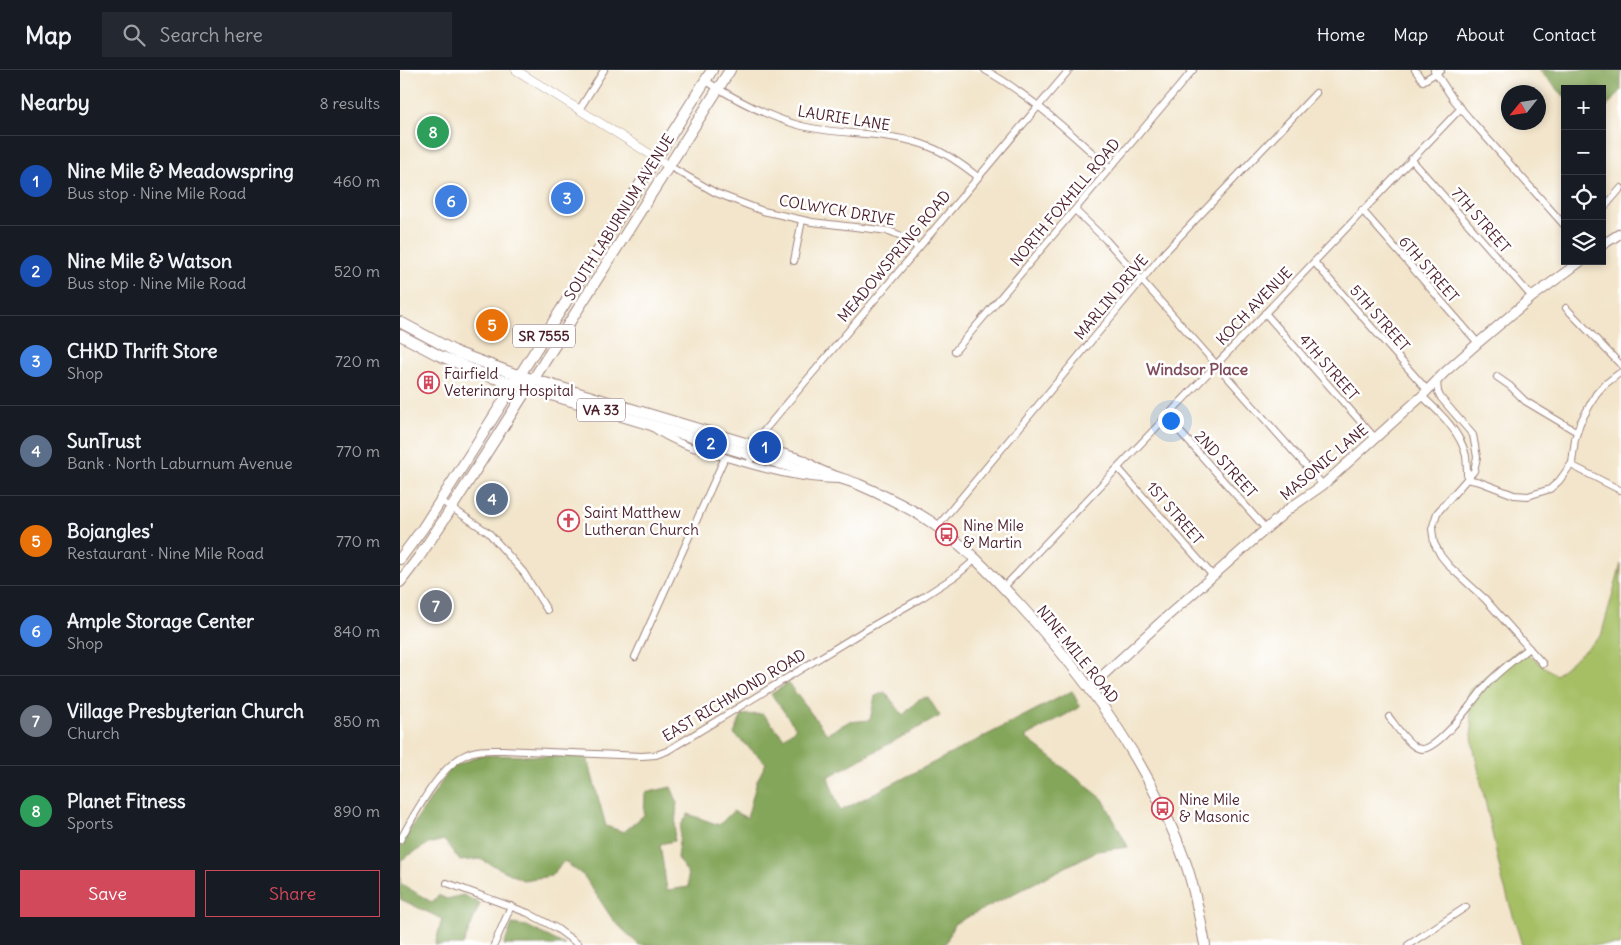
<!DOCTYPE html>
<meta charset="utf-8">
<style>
body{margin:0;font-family:Delius,sans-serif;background:#242831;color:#f1f3f6}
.controls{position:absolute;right:15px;top:15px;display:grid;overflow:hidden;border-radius:0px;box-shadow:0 2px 8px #0003}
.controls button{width:45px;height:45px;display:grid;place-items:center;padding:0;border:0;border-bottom:1px solid #363941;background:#171b24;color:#f1f3f6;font:25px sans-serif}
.compass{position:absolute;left:1101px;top:15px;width:45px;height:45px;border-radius:50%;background:#171b24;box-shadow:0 2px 8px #0003;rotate:240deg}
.you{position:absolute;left:770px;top:350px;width:18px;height:18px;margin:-12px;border:4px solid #fff;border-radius:50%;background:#1a73e8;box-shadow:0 0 0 8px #1a73e833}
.badge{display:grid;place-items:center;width:32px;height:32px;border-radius:50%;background:#d1495b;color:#fff;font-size:16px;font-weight:700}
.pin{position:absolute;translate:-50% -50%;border:2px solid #fff;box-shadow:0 1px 5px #0006}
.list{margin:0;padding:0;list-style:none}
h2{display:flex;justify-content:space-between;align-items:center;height:65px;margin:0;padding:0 20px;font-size:21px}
h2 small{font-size:16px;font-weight:400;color:#9ea1a6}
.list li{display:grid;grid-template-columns:32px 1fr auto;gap:15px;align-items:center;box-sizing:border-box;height:90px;padding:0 20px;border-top:1px solid #363941}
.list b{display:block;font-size:19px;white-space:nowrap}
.list p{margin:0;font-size:16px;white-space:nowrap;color:#9ea1a6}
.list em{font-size:16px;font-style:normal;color:#9ea1a6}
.actions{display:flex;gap:10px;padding:15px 20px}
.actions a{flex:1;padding:11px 0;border:1px solid #d1495b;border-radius:0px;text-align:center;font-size:18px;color:#d1495b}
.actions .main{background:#d1495b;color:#fff}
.icon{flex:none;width:28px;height:28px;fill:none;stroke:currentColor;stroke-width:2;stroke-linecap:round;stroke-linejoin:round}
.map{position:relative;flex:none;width:1221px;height:875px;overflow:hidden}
header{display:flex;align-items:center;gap:30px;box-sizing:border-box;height:70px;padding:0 25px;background:#171b24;border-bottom:1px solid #363941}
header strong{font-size:24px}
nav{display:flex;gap:28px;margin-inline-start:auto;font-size:18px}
.search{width:350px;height:45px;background:#242831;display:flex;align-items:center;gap:12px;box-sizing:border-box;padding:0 18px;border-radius:0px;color:#9ea1a6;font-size:19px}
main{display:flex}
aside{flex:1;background:#171b24}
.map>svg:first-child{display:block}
</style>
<header>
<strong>Map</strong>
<div class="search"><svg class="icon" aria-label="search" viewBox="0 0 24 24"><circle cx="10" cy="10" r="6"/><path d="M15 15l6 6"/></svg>Search here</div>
<nav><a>Home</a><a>Map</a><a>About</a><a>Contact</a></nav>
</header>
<main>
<aside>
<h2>Nearby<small>8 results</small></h2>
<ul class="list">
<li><span class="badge" style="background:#1a4fb4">1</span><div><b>Nine Mile &amp; Meadowspring</b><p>Bus stop · Nine Mile Road</p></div><em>460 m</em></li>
<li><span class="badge" style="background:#1a4fb4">2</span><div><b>Nine Mile &amp; Watson</b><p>Bus stop · Nine Mile Road</p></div><em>520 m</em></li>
<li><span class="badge" style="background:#3f7fe0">3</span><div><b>CHKD Thrift Store</b><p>Shop</p></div><em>720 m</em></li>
<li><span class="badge" style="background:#5c6f8a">4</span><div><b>SunTrust</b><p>Bank · North Laburnum Avenue</p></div><em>770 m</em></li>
<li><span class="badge" style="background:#e8710a">5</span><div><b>Bojangles'</b><p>Restaurant · Nine Mile Road</p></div><em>770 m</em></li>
<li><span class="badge" style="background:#3f7fe0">6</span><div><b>Ample Storage Center</b><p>Shop</p></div><em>840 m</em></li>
<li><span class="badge" style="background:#6b7280">7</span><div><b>Village Presbyterian Church</b><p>Church</p></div><em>850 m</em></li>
<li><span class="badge" style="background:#2e9e5b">8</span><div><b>Planet Fitness</b><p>Sports</p></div><em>890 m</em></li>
</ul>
<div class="actions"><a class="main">Save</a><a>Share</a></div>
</aside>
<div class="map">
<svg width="1221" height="875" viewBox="0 0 1221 875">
<rect width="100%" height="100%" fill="#fff"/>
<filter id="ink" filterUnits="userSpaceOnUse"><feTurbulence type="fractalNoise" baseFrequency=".02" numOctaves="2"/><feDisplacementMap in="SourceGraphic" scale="10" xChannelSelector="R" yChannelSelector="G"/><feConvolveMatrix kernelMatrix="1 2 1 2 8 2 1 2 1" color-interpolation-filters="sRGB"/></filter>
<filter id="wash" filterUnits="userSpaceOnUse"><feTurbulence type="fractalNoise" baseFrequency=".0096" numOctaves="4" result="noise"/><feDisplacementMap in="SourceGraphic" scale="20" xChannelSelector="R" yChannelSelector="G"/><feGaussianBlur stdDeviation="1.12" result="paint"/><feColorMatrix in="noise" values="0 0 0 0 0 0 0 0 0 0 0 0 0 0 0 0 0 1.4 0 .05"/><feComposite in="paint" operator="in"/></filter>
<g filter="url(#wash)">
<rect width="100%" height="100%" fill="#f2e5cb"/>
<path fill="#a6bf65" stroke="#786f48" d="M 1221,494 L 1221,875 L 1122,875 L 1102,809 L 1073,675 L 1068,622 L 1120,579 L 1156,605 L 1201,566 Z"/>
<g fill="#84a65a" stroke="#676242">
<path d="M 1139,0 L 1221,0 L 1221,21 L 1202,41 L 1202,19 L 1165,19 L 1165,27 Z"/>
<path d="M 388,613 L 427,664 L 448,652 L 470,650 L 475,626 L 485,622 L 503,645 L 519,629 L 528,627 L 540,646 L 428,707 L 440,741 L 672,621 L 680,637 L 625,667 L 703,729 L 728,777 L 697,781 L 554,854 L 545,875 L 239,875 L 213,850 L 184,806 L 164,791 L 151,806 L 123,810 L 80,789 L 60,791 L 44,770 L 28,774 L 1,790 L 0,813 L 33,833 L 38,825 L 47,829 L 63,825 L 80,833 L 63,875 L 35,875 L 42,849 L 0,829 L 0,775 L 51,698 L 81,685 L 187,687 L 206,756 L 224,762 L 244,745 L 245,723 L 271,717 L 277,731 L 274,771 L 260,774 L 267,820 L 289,817 L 287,802 L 277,788 L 281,755 L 288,744 L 319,755 L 333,741 L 347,748 L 357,711 L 366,693 L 334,664 L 342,645 L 363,644 L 384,668 L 396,658 L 371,624 Z"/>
<path d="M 112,854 L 127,856 L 165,875 L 104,875 Z"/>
</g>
</g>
<g filter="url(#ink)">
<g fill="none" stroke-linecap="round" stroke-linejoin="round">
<defs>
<g id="minor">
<path d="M 585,0 C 631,25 670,64 710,98"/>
<path d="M 1015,0 L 1023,11 L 1041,0"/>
<path d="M 1034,0 L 1053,29 L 1069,48 L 1165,156"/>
<path d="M 306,11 C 336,30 367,47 402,56 C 442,66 492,61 530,77 C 548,84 563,95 578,107"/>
<path d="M 179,40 L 204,0"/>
<path d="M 1011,89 L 1132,227"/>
<path d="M 269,96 L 316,123 L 363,141 L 412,152 L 489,161 L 504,167 L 518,178"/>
<path d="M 675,140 L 706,170 L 923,415"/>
<path d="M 962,140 L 1078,273"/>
<path d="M 1202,140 L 1221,118"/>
<path d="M 394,191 L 402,150"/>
<path d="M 914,192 L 1028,321"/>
<path d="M 1166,238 L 1221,295"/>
<path d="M 865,243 L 975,368"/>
<path d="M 555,281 L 793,0"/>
<path d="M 1097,307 L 1110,316 L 1125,331 L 1177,362"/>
<path d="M 1037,311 L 1038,322 L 1041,328 L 1073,365 L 1077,387 L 1074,401 L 1037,443 L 1032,459 L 1034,473 L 1041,486 L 1050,497 L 1085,529 L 1143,594"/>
<path d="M 1022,326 C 1039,342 1061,362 1066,386 C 1067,393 1067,401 1067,409"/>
<path d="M 767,347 L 866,459"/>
<path d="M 253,358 C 275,374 302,381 327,388 C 364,399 400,410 439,410"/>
<path d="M 349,394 L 357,369 L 669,0"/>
<path d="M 1171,395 L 1220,420"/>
<path d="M 718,398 L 813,506"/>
<path d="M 1067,409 L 1080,412 L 1114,425 L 1128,426 L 1150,419 L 1159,411 L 1172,393 L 1175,369 L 1180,353 L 1196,324 L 1204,315 L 1221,302"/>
<path d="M 40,430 L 89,463 L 124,503 L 147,540"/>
<path d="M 537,457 L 765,182 L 916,23"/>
<path d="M 603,518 L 1061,38"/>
<path d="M 235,587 L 325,387"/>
<path d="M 989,647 C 996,656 1010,678 1021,679 C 1040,680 1076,626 1088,613 C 1100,600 1115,589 1129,578"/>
<path d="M 0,770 C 15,744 38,698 65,685 C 76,679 90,680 102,680 L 242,686 L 256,685 L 267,681 L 462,562 L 523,527 L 557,505 L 576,489"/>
<path d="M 47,813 L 128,843 L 156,858 L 179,875"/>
<path d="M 94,875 L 111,836"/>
<path d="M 1008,875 L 1066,837"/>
</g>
<path id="tertiary" d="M 116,0 L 269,96"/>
<g id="secondary">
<path d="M 1202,175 L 1221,163"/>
<path d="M 689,618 L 763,550 L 866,459 L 890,438 L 923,415 L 1022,326 L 1044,303 L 1078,273 L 1132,227 L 1181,191"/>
</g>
<g id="primary">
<path d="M 0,252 L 58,283 L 112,303 L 402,390 C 408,393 414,398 421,401 C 434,407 448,410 460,415 C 485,426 509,437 531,452 C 563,474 590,503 617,532 C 688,608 751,695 786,794 C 795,820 800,848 805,875"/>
<path d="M 0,265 L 38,285 L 91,307 L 402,400 L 417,401"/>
<path d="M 0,489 L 23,458 L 62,397 L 312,0"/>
<path d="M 0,512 L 19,487 L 47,445 L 330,0"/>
</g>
</defs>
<use href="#minor" stroke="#9e827b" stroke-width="8"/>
<use href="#tertiary" stroke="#9e827b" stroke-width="9"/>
<use href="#secondary" stroke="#9e827b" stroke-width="11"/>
<use href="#primary" stroke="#9e827b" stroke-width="12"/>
<use href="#minor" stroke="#fff" stroke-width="6"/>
<use href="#tertiary" stroke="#fff" stroke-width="8"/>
<use href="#secondary" stroke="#fff" stroke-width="9"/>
<use href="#primary" stroke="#fff" stroke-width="10"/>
</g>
</g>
<defs>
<symbol id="building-ring" viewBox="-11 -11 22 22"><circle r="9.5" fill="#fff" stroke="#d1495b" stroke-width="1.5"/><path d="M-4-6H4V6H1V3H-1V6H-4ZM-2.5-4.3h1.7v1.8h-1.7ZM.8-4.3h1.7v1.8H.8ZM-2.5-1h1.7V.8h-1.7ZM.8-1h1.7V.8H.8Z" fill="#d1495b"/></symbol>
<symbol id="church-ring" viewBox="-11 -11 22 22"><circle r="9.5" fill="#fff" stroke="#d1495b" stroke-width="1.5"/><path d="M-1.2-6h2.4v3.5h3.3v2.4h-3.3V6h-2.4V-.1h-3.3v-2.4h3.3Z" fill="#d1495b"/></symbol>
<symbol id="bus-ring" viewBox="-11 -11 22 22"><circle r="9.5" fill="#fff" stroke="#d1495b" stroke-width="1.5"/><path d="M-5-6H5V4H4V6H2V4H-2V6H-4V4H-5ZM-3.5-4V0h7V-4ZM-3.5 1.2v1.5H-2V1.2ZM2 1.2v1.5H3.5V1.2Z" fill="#d1495b"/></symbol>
</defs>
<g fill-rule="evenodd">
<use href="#building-ring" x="16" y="300" width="25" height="25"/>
<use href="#church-ring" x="156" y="438" width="25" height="25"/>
<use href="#bus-ring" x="534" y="452" width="25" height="25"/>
<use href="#bus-ring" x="750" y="726" width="25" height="25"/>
</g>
<g text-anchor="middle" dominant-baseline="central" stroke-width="5" stroke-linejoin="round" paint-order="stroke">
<g fill="#fff" stroke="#80626b" stroke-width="1">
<rect x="113" y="254.5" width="62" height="23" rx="4"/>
<rect x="177" y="328.5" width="48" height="23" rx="4"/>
</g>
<g font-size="14" font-weight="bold" fill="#4a1f2b">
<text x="144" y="266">SR 7555</text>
<text x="201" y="340">VA 33</text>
</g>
<g font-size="15" fill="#4a1f2b" stroke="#fff">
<text transform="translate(444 48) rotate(9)">LAURIE LANE</text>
<text transform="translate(665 132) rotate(-50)">NORTH FOXHILL ROAD</text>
<text transform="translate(437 140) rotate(10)">COLWYCK DRIVE</text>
<text transform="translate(219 147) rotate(-58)">SOUTH LABURNUM AVENUE</text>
<text transform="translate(1081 150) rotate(49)">7TH STREET</text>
<text transform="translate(494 186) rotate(-50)">MEADOWSPRING ROAD</text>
<text transform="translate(1029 199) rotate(49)">6TH STREET</text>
<text transform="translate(711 227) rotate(-50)">MARLIN DRIVE</text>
<text transform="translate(854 236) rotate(-46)">KOCH AVENUE</text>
<text transform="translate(980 248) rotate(49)">5TH STREET</text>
<text transform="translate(929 297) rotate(49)">4TH STREET</text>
<text transform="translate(924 392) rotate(-40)">MASONIC LANE</text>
<text transform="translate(826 394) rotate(48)">2ND STREET</text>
<text transform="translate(775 443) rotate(49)">1ST STREET</text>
<text transform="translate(678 584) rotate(51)">NINE MILE ROAD</text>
<text transform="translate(334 625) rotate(-31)">EAST RICHMOND ROAD</text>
</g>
<g font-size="15" fill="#4a1f2b" stroke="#fff" text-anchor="start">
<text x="44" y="303">Fairfield<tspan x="44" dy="17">Veterinary Hospital</tspan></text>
<text x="184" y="442">Saint Matthew<tspan x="184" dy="17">Lutheran Church</tspan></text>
<text x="563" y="455">Nine Mile<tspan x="563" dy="17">&amp; Martin</tspan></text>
<text x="779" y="729">Nine Mile<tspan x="779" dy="17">&amp; Masonic</tspan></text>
</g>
<g font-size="16" font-weight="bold" fill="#7f4c5c" stroke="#fff">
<text x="797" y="299">Windsor Place</text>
</g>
</g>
</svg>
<div class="controls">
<button>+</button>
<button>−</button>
<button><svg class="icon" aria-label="locate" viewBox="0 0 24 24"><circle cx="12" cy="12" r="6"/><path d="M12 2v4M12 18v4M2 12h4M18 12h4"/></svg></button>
<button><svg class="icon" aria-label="layers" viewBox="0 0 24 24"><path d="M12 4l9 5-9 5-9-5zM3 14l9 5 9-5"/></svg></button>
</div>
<svg class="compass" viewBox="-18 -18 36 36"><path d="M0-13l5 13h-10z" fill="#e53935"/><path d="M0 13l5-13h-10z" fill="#9ea1a6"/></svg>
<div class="you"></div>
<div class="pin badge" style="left:365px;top:377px;background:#1a4fb4">1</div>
<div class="pin badge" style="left:311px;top:373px;background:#1a4fb4">2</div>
<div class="pin badge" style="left:167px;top:128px;background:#3f7fe0">3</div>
<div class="pin badge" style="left:92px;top:429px;background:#5c6f8a">4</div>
<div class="pin badge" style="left:92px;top:255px;background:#e8710a">5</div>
<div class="pin badge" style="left:51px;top:131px;background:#3f7fe0">6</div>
<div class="pin badge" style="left:36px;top:536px;background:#6b7280">7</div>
<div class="pin badge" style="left:33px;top:62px;background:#2e9e5b">8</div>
</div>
</main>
